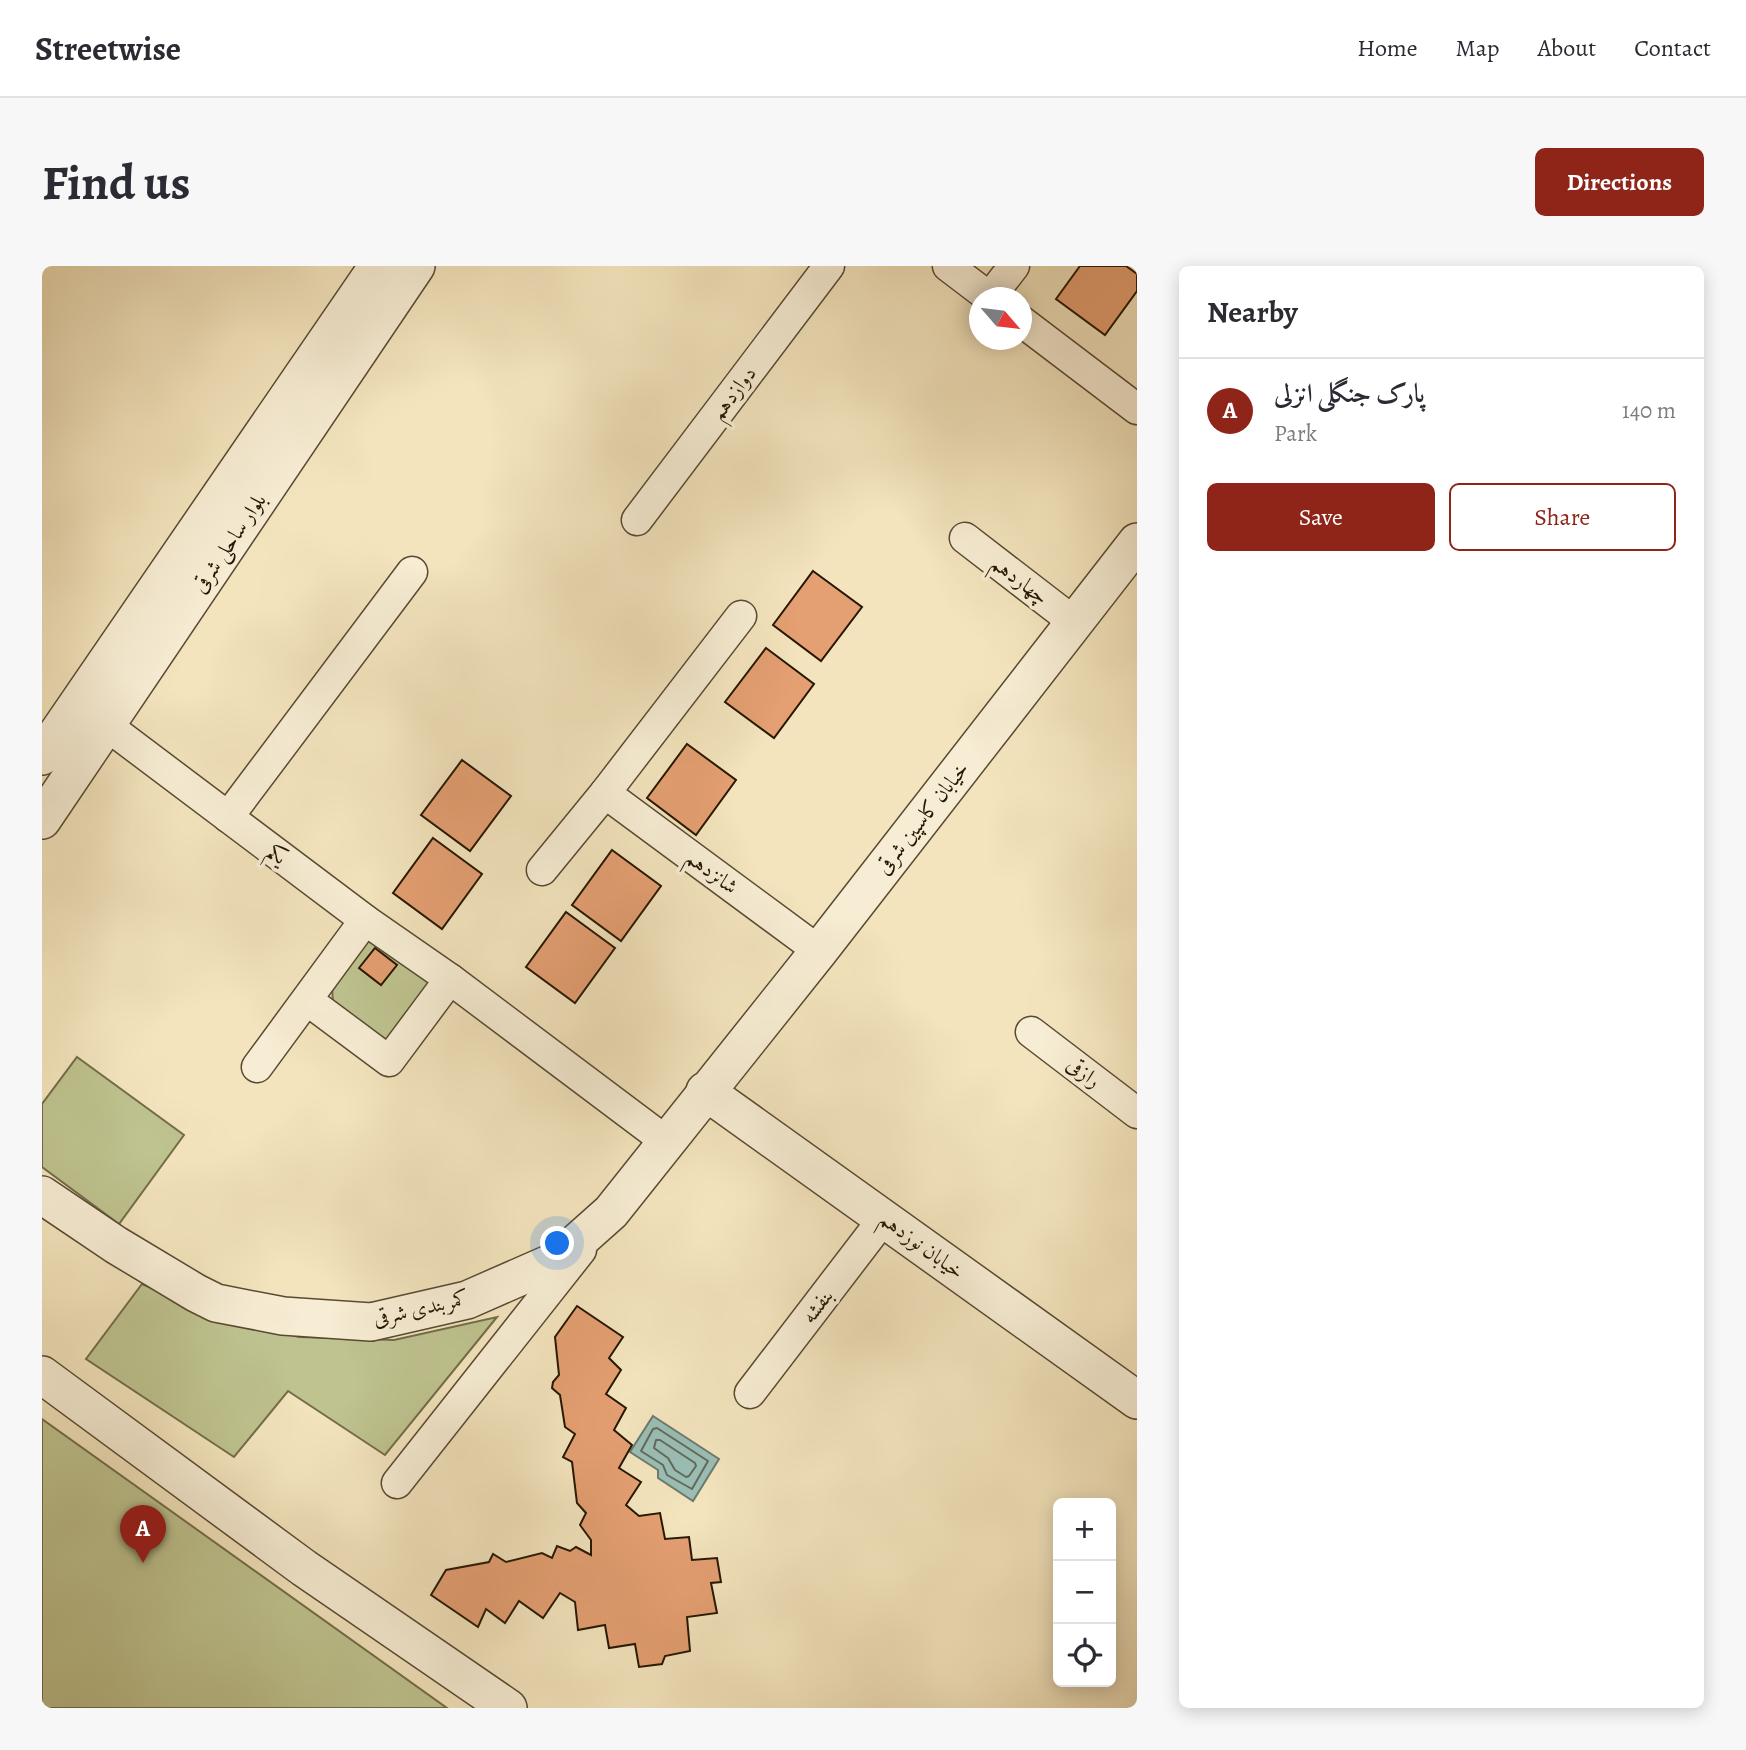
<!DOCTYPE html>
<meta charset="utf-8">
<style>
body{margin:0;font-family:Alegreya,Amiri,serif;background:#f7f7f7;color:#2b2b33}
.controls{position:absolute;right:21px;bottom:21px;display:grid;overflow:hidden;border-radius:10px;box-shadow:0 4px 18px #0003}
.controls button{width:63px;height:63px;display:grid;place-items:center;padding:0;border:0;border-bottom:2px solid #e1e1e2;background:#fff;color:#2b2b33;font:35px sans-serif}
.compass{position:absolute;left:927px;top:21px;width:63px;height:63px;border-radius:50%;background:#fff;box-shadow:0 4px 18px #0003;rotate:118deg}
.you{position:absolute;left:516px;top:978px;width:24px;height:24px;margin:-18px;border:5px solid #fff;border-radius:50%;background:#1a73e8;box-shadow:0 0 0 10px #1a73e833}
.badge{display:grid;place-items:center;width:46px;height:46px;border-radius:50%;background:#8f2418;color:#fff;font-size:23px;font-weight:700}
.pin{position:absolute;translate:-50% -58px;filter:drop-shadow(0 2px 4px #0008)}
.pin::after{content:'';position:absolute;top:37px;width:24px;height:21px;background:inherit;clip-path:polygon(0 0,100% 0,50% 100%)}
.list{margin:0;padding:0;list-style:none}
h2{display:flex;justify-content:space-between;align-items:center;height:91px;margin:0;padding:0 28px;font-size:30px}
h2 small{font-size:23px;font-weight:400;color:#7c7c81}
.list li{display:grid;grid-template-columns:46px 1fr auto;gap:21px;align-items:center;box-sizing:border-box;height:105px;padding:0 28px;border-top:2px solid #e1e1e2}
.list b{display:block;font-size:26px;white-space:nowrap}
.list p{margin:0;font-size:23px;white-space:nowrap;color:#7c7c81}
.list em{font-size:23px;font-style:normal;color:#7c7c81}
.actions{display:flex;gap:14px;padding:21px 28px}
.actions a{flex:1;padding:16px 0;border:2px solid #8f2418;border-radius:10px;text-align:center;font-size:24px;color:#8f2418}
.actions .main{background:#8f2418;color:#fff}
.icon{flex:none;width:38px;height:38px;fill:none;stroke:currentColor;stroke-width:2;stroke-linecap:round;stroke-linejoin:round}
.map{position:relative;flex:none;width:1095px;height:1442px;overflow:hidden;border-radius:10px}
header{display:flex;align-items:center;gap:42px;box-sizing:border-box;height:98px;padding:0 35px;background:#fff;border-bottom:2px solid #e1e1e2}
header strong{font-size:33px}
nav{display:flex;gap:38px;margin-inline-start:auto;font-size:24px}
.intro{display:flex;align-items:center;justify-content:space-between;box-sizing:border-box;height:168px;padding:0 42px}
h1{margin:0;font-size:49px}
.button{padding:18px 32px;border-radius:10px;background:#8f2418;color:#fff;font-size:24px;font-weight:700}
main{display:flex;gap:42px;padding:0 42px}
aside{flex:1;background:#fff;border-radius:10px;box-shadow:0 4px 18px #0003}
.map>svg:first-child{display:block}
</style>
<header>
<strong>Streetwise</strong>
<nav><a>Home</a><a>Map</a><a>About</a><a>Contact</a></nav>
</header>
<div class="intro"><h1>Find us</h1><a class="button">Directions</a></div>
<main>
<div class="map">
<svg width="1095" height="1442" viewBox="0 0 1095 1442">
<rect width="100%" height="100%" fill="#f3e4bd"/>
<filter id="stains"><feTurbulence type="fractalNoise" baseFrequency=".00286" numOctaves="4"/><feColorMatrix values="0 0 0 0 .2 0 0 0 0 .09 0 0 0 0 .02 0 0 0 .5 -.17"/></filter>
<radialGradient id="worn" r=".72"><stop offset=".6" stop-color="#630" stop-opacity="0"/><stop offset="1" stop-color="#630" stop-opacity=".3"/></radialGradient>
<g fill="#bec38f" stroke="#726d49" stroke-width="2">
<path d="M 345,669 L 392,722 L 358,770 L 340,774 L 291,737 L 290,721 L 326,673 Z"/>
<path d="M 35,791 L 142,869 L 77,958 L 0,901 L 0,838 Z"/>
<path d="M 100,1018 L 164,1046 L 257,1071 L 352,1074 L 455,1051 L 343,1189 L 246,1125 L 192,1191 L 44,1093 Z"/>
<path d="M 0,1153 L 405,1442 L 0,1442 Z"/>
</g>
<path fill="#9bbeb5" stroke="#6c7b6e" stroke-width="2" d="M 611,1150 L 677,1193 L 651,1235 L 616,1212 L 616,1204 L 588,1186 Z"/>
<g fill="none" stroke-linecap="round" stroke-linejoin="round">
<g stroke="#606a5c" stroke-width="2">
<path d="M 615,1162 L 666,1195 L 650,1223 L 625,1209 L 621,1199 L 599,1185 L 611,1163 Z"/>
<path d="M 614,1174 L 618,1174 L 653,1197 L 654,1200 L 647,1210 L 644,1211 L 633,1204 L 626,1192 L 612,1182 Z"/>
</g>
</g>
<g fill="#e49f72" stroke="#251703" stroke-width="2">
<path d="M 1038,0 L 1084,0 L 1095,8 L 1095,25 L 1063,69 L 1014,33 Z"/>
<path d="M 771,305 L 820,341 L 779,395 L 731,359 Z"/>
<path d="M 724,382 L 772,418 L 732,472 L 683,436 Z"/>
<path d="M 645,478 L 694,514 L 654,569 L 605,532 Z"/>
<path d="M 420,494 L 469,530 L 428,585 L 379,549 Z"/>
<path d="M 391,572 L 440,608 L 400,663 L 351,627 Z"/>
<path d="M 570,584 L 619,620 L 579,675 L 530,639 Z"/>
<path d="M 524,646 L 573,682 L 533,737 L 484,701 Z"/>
<path d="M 333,682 L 355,699 L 339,719 L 317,702 Z"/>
<path d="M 535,1040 L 581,1071 L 567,1092 L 579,1104 L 564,1128 L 584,1142 L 572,1164 L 590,1179 L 577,1202 L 599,1216 L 584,1239 L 597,1250 L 618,1247 L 623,1273 L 647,1271 L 650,1294 L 675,1292 L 679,1316 L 669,1317 L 675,1347 L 645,1351 L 648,1385 L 623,1390 L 620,1398 L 597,1401 L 593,1378 L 567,1382 L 563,1359 L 536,1364 L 533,1336 L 518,1327 L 501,1352 L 477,1335 L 463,1357 L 444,1343 L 436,1361 L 389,1329 L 404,1304 L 447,1296 L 451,1288 L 464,1296 L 500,1287 L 510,1292 L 515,1280 L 528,1285 L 534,1281 L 549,1289 L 549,1274 L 538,1259 L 544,1247 L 535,1237 L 530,1196 L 521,1191 L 533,1168 L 523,1161 L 518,1129 L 510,1122 L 511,1116 L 517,1109 L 513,1071 Z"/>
</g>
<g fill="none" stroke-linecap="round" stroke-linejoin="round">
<defs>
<g id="minor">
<path d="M 906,0 L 948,32"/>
<path d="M 948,31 L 972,0"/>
<path d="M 979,55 L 1095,143"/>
<path d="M 595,254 L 787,0"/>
<path d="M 923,272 L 1032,356"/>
<path d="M 699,350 L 563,527 L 777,685"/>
<path d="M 64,459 L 323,654 L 408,713 L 625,876"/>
<path d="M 186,551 L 370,306"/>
<path d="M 500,604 L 563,527"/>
<path d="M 265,734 L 347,795 L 408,713"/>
<path d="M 989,766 L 1095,847"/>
<path d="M 215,801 L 323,654"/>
<path d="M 708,1127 L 842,952"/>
<path d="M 355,1217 L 539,984"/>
</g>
<g id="tertiary">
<path d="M 0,490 L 336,0"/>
<path d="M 0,554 L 374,0"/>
<path d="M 663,825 L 1095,1134"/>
<path d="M 0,929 L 74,979 L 154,1027 L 174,1037 L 241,1050 L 329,1056 L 425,1034 L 514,995 L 569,946 L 777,685 L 1095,276"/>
<path d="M 0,1109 L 262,1302 L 466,1442"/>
</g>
</defs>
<use href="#minor" stroke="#584a32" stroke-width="33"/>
<use href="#tertiary" stroke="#584a32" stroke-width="40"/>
<use href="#minor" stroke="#f7edd4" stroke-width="30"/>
<use href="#tertiary" stroke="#f7edd4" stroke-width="37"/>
</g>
<g text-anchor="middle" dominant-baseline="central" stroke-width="7" stroke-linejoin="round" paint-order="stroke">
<g font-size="21" fill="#251703" stroke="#f7edd4">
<text transform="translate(691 127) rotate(-53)">دوازدهم</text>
<text transform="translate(187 277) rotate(-56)">بلوار ساحلی شرقی</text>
<text transform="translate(978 314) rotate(37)">چهاردهم</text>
<text transform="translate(880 552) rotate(-52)">خیابان کاسپین شرقی</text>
<text transform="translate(235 588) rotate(37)">یکم</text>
<text transform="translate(670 606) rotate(36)">شانزدهم</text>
<text transform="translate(1042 806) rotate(37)">رازقی</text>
<text transform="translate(880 979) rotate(36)">خیابان نوزدهم</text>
<text transform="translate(775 1040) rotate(-53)">بنفشه</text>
<text transform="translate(379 1042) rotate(-13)">کمربندی شرقی</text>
</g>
</g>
<rect width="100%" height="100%" filter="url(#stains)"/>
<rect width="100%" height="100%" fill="url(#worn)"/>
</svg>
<div class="controls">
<button>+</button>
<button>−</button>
<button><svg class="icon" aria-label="locate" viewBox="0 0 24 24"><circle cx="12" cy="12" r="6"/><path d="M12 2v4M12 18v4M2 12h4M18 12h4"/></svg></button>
</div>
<svg class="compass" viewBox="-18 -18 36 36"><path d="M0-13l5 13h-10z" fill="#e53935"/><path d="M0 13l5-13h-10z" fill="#7c7c81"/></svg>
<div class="you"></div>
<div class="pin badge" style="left:101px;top:1297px">A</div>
</div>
<aside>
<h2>Nearby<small></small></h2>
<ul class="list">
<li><span class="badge">A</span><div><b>پارک جنگلی انزلی</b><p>Park</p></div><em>140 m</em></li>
</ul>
<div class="actions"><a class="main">Save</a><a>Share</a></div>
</aside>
</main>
